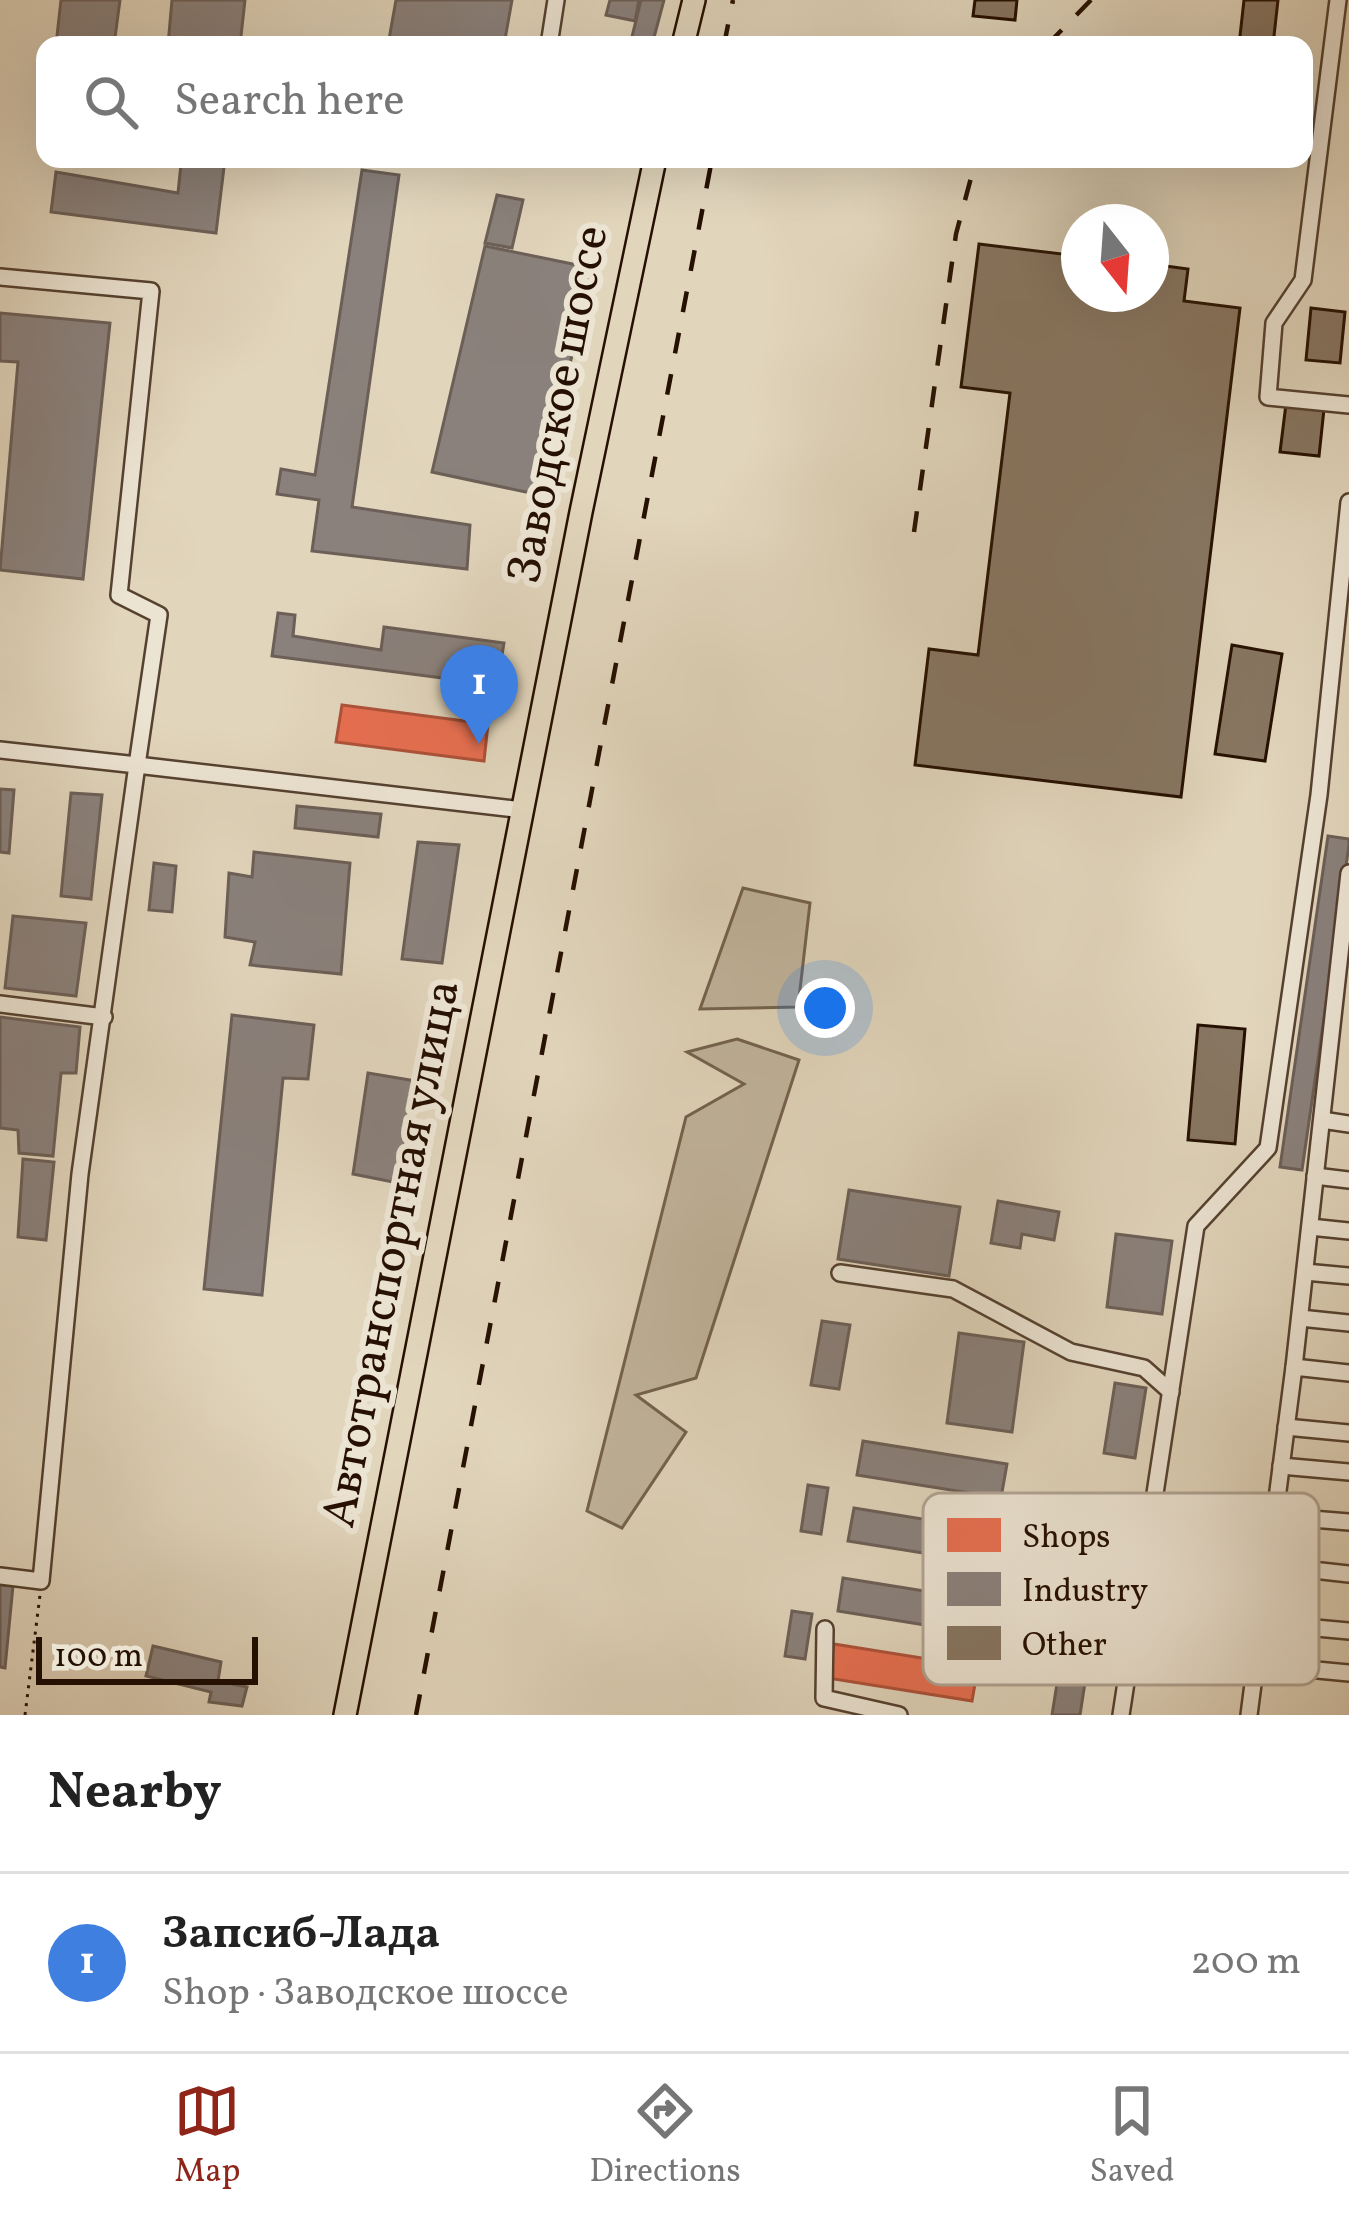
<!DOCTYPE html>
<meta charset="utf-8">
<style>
body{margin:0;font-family:Vollkorn,serif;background:#f6f6f6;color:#222}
.compass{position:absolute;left:1061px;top:204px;width:108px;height:108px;border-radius:50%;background:#fff;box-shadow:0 12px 48px #0002;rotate:163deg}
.scale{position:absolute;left:36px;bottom:30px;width:222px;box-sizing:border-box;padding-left:12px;border:6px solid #261001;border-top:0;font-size:33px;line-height:42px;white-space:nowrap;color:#261001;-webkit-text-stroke:9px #ece4d3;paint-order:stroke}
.you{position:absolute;left:825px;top:1008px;width:42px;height:42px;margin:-30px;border:9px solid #fff;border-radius:50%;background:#1a73e8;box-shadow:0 0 0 18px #1a73e833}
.badge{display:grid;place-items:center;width:78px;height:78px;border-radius:50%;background:#8f2418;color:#fff;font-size:39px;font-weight:700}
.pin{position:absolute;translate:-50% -99px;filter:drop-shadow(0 3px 6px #0008)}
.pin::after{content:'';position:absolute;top:63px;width:42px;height:36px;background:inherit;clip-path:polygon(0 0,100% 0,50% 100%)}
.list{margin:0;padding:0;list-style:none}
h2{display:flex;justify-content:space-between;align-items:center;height:156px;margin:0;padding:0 48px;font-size:51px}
h2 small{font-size:39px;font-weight:400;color:#767676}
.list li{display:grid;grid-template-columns:78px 1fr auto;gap:36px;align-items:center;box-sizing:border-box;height:180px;padding:0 48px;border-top:3px solid #e0e0e0}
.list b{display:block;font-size:45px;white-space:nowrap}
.list p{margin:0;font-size:39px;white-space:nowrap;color:#767676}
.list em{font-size:39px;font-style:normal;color:#767676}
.icon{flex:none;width:66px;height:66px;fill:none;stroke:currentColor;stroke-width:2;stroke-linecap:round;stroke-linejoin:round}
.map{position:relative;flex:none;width:1349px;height:1715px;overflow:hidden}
.search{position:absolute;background:#fff;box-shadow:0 12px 48px #0002;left:36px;right:36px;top:36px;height:132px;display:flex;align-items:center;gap:30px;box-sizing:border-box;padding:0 42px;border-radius:24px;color:#767676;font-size:45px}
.sheet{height:336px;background:#fff}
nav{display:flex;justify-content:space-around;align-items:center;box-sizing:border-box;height:168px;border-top:3px solid #e0e0e0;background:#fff;font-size:33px;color:#767676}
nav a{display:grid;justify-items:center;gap:6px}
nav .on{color:#8f2418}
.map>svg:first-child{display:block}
</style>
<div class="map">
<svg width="1349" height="1715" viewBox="0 0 1349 1715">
<rect width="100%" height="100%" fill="#e1d5bc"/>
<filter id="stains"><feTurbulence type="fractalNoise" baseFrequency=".00167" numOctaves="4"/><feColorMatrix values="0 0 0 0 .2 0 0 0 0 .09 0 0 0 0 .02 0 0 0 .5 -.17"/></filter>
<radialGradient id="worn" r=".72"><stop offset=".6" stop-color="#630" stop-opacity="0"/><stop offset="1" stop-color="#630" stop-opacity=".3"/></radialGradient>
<g fill="#c1b49c" stroke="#74624e" stroke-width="3">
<path d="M 743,888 L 810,903 L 798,1007 L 700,1009 Z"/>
<path d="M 737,1039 L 799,1060 L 696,1378 L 636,1395 L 686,1432 L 622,1528 L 587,1511 L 686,1117 L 744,1084 L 687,1052 Z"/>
</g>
<g fill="#e76f51" stroke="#ad5239" stroke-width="3">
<path d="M 342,705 L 488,724 L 484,761 L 336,742 Z"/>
<path d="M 834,1644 L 978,1667 L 972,1701 L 828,1678 Z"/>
</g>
<g fill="#8a817c" stroke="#6c5f57" stroke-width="3">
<path d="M 61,0 L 120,0 L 114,45 L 56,45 Z"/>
<path d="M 172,0 L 245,0 L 240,45 L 168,45 Z"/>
<path d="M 396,0 L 512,0 L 504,45 L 388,45 Z"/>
<path d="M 610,0 L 639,0 L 635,21 L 606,15 Z"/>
<path d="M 641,0 L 664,0 L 652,45 L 630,45 Z"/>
<path d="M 158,159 L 225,159 L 216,233 L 51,212 L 56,172 L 178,193 L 181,164 Z"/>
<path d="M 362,170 L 399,175 L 352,507 L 470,525 L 467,569 L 312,551 L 319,500 L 277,494 L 281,469 L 315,475 Z"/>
<path d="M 497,195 L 523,200 L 512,248 L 485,243 Z"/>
<path d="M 485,246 L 592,268 L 540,495 L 432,472 Z"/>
<path d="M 0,313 L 110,323 L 83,579 L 0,570 L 18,362 L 0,361 Z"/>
<path d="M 278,613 L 295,615 L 293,636 L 381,650 L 384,627 L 504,643 L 497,685 L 272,656 Z"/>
<path d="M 0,789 L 14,790 L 9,853 L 0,852 Z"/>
<path d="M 71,793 L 102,795 L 91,899 L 61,896 Z"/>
<path d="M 297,806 L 381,814 L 378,837 L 295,828 Z"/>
<path d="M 1328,836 L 1349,839 L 1349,845 L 1302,1170 L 1280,1167 Z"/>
<path d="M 418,842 L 459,845 L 442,963 L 402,959 Z"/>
<path d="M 254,852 L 350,863 L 341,974 L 250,965 L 255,942 L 225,937 L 229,873 L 252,877 Z"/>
<path d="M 154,863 L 176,866 L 172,912 L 149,910 Z"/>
<path d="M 13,916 L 86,923 L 76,996 L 5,988 Z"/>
<path d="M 232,1015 L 314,1025 L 308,1079 L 283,1078 L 262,1295 L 204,1289 Z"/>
<path d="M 0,1017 L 80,1027 L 76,1073 L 61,1073 L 53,1156 L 19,1153 L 18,1130 L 0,1128 Z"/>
<path d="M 368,1073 L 416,1081 L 398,1183 L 353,1174 Z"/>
<path d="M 23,1159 L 54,1162 L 46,1240 L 18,1237 Z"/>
<path d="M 849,1190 L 960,1207 L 949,1276 L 838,1259 Z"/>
<path d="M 998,1201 L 1059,1212 L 1054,1240 L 1022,1234 L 1020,1248 L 991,1243 Z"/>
<path d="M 1116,1234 L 1172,1241 L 1162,1314 L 1107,1307 Z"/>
<path d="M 822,1321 L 850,1325 L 839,1389 L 811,1385 Z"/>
<path d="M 959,1333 L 1024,1342 L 1012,1432 L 947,1423 Z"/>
<path d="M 1115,1383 L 1146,1388 L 1135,1458 L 1104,1453 Z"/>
<path d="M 863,1441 L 1007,1464 L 1001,1498 L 857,1475 Z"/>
<path d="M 808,1485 L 828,1488 L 821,1534 L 801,1531 Z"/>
<path d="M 854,1508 L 997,1531 L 992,1564 L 848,1541 Z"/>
<path d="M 843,1578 L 987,1601 L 981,1634 L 838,1611 Z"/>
<path d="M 0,1585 L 13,1586 L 5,1668 L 0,1667 Z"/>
<path d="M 792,1611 L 812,1614 L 805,1659 L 785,1656 Z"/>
<path d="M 153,1646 L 221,1662 L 218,1681 L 247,1687 L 242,1706 L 209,1702 L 211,1692 L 146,1676 Z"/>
<path d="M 1059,1671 L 1086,1676 L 1080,1715 L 1052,1715 Z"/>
</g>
<g fill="#877662" stroke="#261001" stroke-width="3">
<path d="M 975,0 L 1017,0 L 1015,20 L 973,16 Z"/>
<path d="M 1244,0 L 1278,0 L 1273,45 L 1239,45 Z"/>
<path d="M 979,244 L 1079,256 L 1079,294 L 1151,294 L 1151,264 L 1188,269 L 1184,301 L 1240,308 L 1181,797 L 915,765 L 929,649 L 978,655 L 1010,393 L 961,387 Z"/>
<path d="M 1311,308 L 1345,312 L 1340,363 L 1306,360 Z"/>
<path d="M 1286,404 L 1324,409 L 1319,456 L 1280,452 Z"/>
<path d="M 1232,645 L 1282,654 L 1265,761 L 1215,754 Z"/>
<path d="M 1198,1025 L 1245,1029 L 1235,1144 L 1188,1140 Z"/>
</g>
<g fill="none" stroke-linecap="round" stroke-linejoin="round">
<defs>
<g id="minor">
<path d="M 1338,0 L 1303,280 L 1274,323 L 1268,397 L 1349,405"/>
<path d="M 549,45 L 556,0"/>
<path d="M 0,277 L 151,291 L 119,595 L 159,615 L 137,765 L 0,750"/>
<path d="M 0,1004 L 104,1017"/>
<path d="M 1322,1120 L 1349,1124"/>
<path d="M 1315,1176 L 1349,1180"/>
<path d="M 1310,1227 L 1349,1231"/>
<path d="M 1305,1272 L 1349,1276"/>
<path d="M 840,1273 L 953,1289 L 1071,1352 L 1144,1368 L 1171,1392"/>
<path d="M 1300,1318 L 1349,1323"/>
<path d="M 1294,1367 L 1349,873"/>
<path d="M 1286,1427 L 1349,1433"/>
<path d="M 1281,1466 L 1349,1472"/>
<path d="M 1275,1516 L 1349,1522"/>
<path d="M 1268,1565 L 1349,1574"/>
<path d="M 0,1576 L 41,1581 L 80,1174 L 137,765 L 523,810"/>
<path d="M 1261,1623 L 1349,1631"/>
<path d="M 825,1629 L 824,1698 L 899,1715"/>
<path d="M 1255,1664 L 1349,1673"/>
<path d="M 1121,1715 L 1196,1226 L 1268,1148 L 1319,795 L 1349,502"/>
<path d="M 1249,1715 L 1294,1367 L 1349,1373"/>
</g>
<g id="major">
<path d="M 683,45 L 694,0"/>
<path d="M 345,1715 L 581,512 L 655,159"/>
</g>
</defs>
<use href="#minor" stroke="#554130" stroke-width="20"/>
<use href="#major" stroke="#261001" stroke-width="26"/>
<path stroke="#261001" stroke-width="3" stroke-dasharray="3 6" stroke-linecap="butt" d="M 25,1715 L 40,1595"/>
<use href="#minor" stroke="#ece4d3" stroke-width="15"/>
<use href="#major" stroke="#e1d5bc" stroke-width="21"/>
<g stroke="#261001" stroke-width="4.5" stroke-dasharray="21 21" stroke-linecap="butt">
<path d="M 724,45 L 733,0"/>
<path d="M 1047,45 L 1091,0"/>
<path d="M 914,532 L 956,234 L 976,159"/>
<path d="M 416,1715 L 712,159"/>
</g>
</g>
<g text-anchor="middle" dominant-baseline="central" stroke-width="12" stroke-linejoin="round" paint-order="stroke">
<g font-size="48" fill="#261001" stroke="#ece4d3">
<text transform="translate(560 405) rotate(-79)">Заводское шоссе</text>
<text transform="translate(393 1254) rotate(-79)">Автотранспортная улица</text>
</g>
</g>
<rect x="923" y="1493" width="396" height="192" rx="18" fill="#ece4d3" stroke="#b1a494" stroke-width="3"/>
<rect x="947" y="1518" width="54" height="34" fill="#e76f51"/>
<rect x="947" y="1572" width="54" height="34" fill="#8a817c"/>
<rect x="947" y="1626" width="54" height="34" fill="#877662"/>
<g font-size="33" fill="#261001">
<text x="1022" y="1547">Shops</text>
<text x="1022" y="1601">Industry</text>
<text x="1022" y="1655">Other</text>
</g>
<rect width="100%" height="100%" filter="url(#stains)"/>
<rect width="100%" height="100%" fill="url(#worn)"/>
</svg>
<svg class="compass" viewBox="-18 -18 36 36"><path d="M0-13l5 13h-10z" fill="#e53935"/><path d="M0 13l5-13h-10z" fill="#767676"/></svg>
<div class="scale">100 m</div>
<div class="you"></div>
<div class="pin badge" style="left:479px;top:744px;background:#3f7fe0">1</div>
<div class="search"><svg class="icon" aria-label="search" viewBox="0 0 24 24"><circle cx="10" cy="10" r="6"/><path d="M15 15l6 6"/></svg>Search here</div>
</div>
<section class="sheet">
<h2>Nearby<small></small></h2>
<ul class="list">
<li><span class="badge" style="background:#3f7fe0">1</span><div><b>Запсиб-Лада</b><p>Shop · Заводское шоссе</p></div><em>200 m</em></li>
</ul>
</section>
<nav>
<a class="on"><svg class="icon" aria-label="map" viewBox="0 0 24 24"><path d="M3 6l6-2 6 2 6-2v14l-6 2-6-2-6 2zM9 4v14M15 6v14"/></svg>Map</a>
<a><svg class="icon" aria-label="directions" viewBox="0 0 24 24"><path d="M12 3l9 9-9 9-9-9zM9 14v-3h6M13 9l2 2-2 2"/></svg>Directions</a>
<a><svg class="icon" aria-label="saved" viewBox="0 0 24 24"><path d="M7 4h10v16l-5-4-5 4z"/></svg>Saved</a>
</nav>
